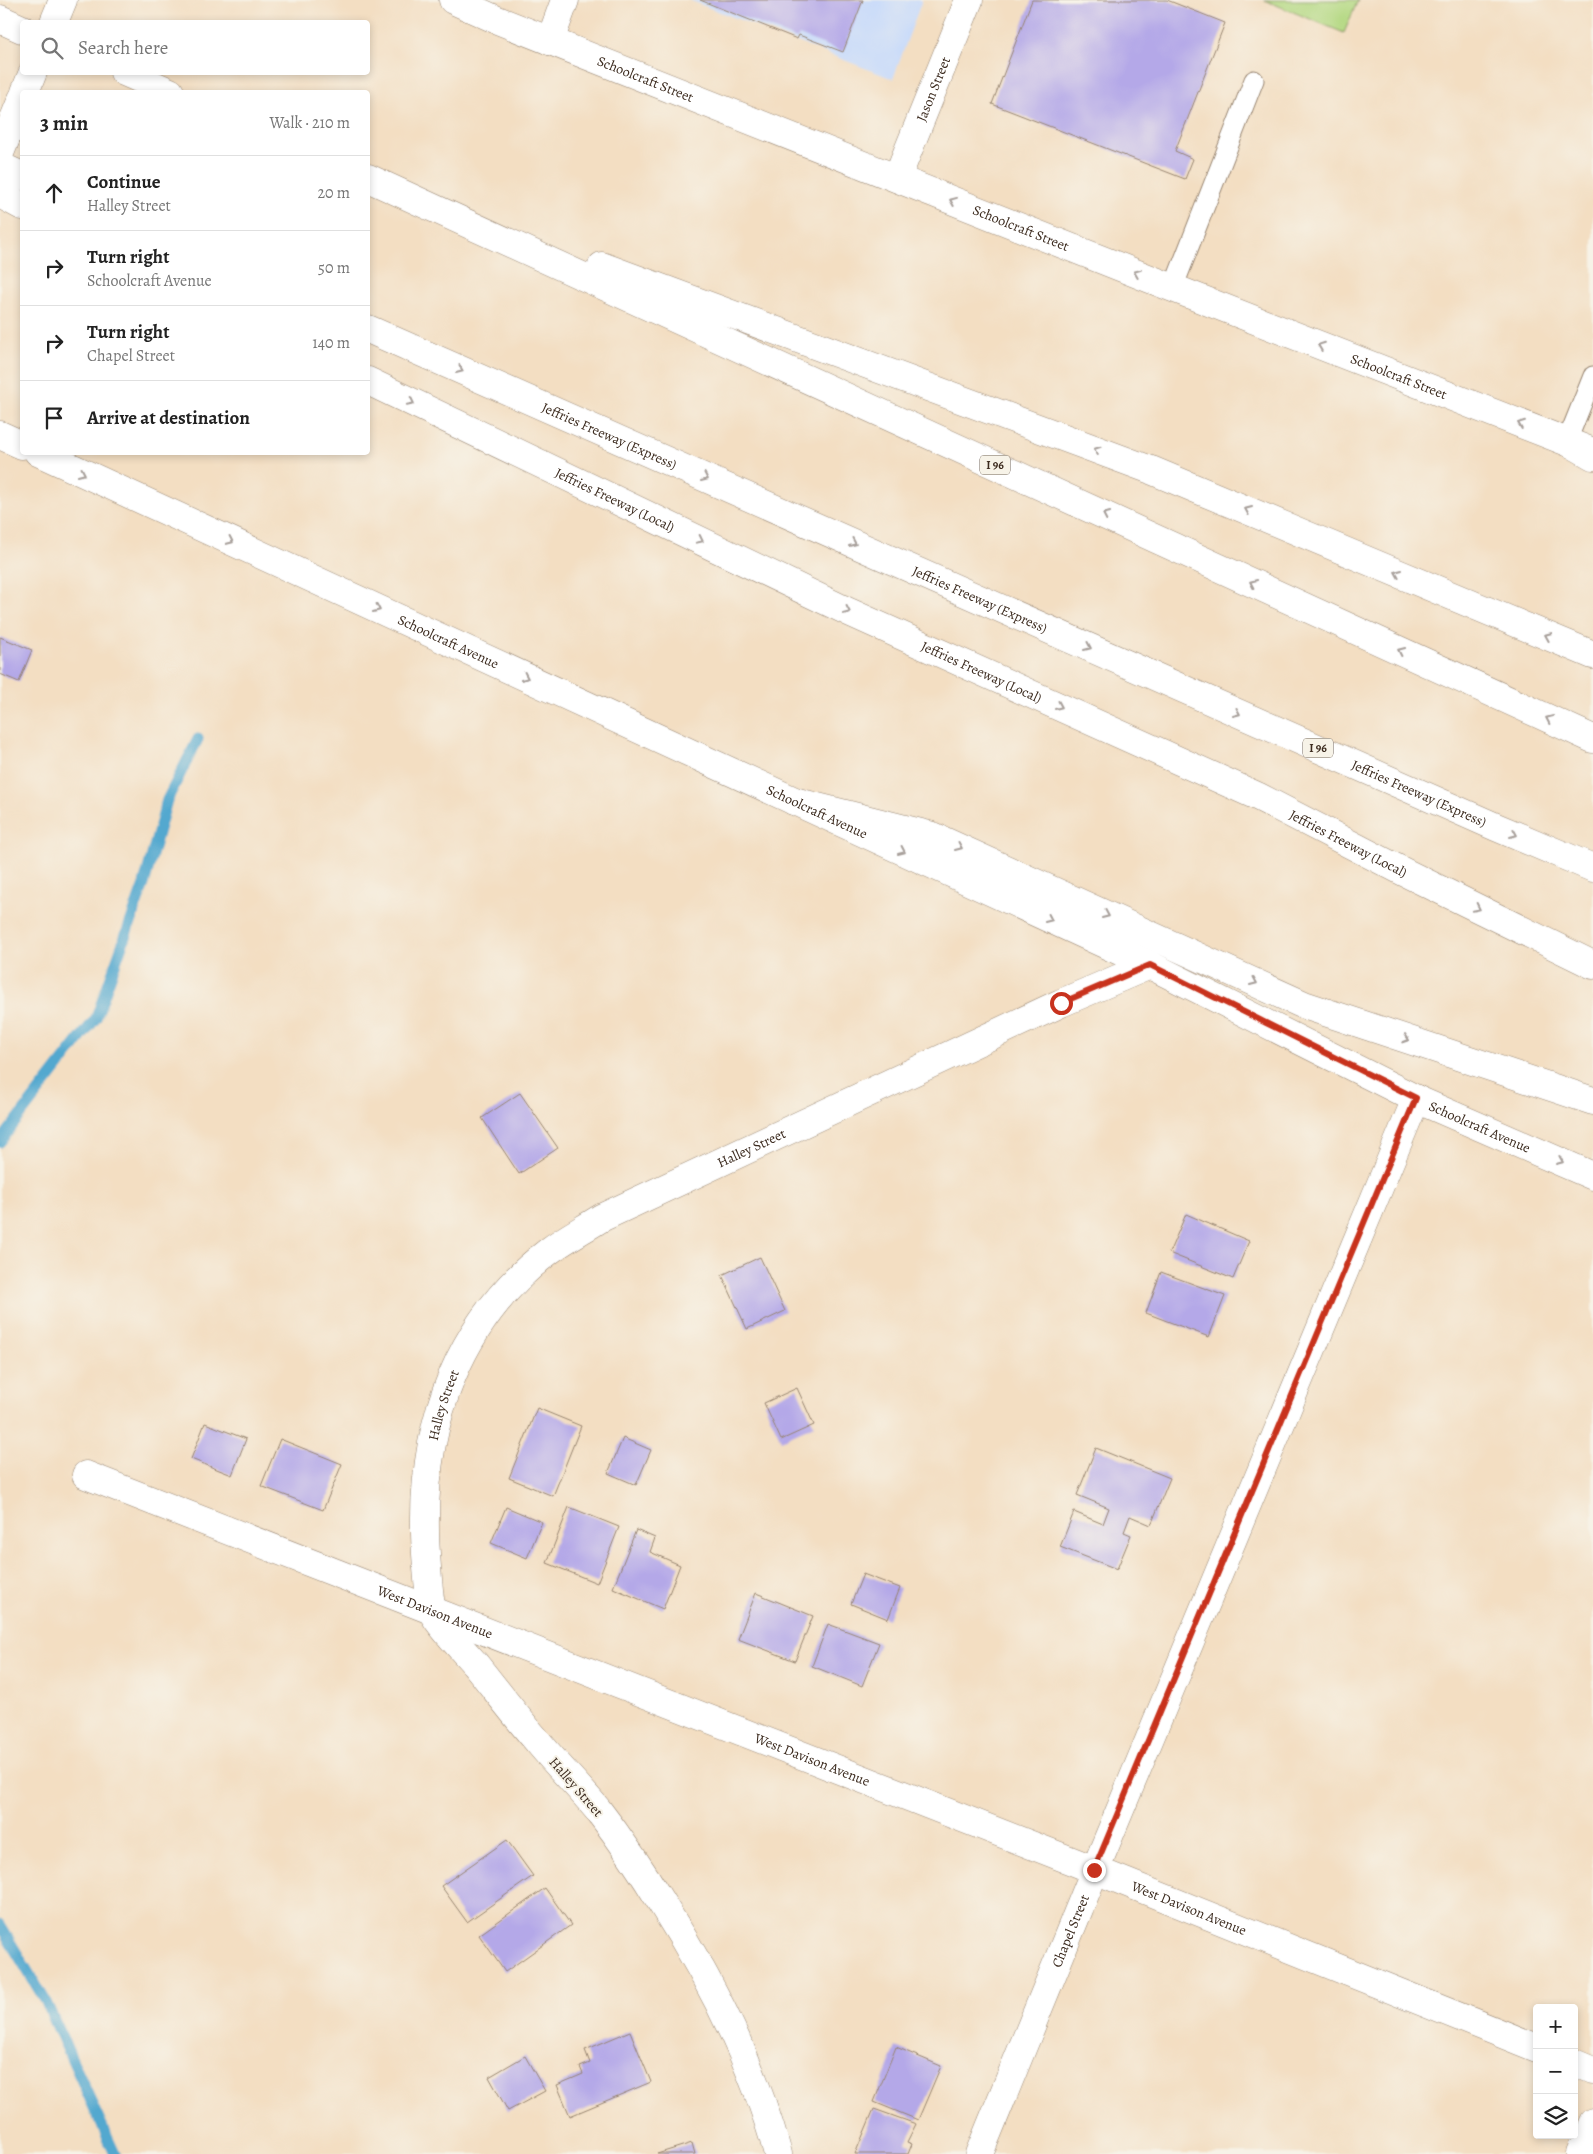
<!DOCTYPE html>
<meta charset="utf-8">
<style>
body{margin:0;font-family:Alegreya,serif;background:#f2f2f2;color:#222}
.controls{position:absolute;right:15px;bottom:15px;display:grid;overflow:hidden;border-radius:5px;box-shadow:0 2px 8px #0003}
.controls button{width:45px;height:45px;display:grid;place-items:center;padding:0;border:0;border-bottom:1px solid #e0e0e0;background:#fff;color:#222;font:25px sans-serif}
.stop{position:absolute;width:15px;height:15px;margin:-11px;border:4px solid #c8321e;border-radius:50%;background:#fff}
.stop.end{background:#c8321e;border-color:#fff;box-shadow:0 1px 5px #0008}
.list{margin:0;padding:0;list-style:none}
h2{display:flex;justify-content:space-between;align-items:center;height:65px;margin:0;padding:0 20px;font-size:21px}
h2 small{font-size:16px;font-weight:400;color:#767676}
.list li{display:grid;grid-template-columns:32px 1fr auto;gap:15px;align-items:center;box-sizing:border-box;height:75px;padding:0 20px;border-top:1px solid #e0e0e0}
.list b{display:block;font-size:19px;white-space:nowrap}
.list p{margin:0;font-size:16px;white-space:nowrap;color:#767676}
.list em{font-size:16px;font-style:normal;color:#767676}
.icon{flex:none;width:28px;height:28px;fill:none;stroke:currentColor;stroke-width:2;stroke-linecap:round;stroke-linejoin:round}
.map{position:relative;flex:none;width:1593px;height:2154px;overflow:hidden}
.search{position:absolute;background:#fff;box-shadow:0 2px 8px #0003;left:20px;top:20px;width:350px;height:55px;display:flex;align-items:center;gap:12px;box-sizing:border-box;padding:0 18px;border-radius:5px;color:#767676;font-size:19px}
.panel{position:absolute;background:#fff;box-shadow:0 2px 8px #0003;left:20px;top:90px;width:350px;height:365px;border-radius:5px}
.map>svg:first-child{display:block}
</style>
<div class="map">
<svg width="1593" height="2154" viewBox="0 0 1593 2154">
<rect width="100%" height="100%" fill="#f7f3e8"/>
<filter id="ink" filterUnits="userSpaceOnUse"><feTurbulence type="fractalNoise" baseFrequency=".02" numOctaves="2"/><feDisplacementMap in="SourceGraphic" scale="10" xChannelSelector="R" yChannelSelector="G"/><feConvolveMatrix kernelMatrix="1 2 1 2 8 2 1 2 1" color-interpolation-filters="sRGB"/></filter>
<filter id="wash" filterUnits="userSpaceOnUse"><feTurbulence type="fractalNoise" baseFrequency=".0096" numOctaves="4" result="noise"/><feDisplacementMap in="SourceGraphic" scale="20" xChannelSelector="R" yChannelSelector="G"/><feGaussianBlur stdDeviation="1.12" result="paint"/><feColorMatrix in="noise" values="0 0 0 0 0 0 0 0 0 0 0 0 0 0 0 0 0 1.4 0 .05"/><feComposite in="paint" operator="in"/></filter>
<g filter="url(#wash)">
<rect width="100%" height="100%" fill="#f3dec2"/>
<path fill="#cadcf9" d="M 689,0 L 922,0 L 893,79 Z"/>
<path fill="#b3d881" stroke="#778150" d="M 1264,0 L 1358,0 L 1344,33 Z"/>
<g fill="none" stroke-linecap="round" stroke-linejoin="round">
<g stroke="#53a8cf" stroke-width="11">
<path d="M 0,1142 L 96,1018 L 144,884 L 167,800 L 198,739"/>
<path d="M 0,1925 L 45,2000 L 115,2154"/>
</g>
</g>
<g id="blocks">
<g fill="#b4a8e8">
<path d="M 700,0 L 863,0 L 843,52 L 799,35 L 797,39 Z"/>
<path d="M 1032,0 L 1167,0 L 1225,23 L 1175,151 L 1193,159 L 1185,179 L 992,104 Z"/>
<path d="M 0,637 L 32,650 L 19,682 L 0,674 Z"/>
<path d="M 520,1093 L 558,1148 L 519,1174 L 482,1118 Z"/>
<path d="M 1186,1214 L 1249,1241 L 1233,1279 L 1169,1253 Z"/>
<path d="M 760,1257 L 785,1311 L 747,1329 L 722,1275 Z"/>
<path d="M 1161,1272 L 1225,1296 L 1209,1337 L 1146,1313 Z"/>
<path d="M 797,1388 L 814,1425 L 781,1440 L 764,1403 Z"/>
<path d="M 537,1408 L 581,1426 L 553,1496 L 509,1478 Z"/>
<path d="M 205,1423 L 246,1439 L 232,1475 L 191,1459 Z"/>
<path d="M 623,1438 L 651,1450 L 636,1485 L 608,1473 Z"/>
<path d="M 280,1439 L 342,1464 L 323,1510 L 261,1486 Z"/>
<path d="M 1096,1448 L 1170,1478 L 1151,1525 L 1130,1516 L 1124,1532 L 1131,1535 L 1117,1569 L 1060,1547 L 1074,1512 L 1103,1524 L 1109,1508 L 1077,1495 Z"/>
<path d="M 506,1507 L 542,1522 L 527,1558 L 491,1543 Z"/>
<path d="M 569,1507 L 619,1527 L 597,1583 L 547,1563 Z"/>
<path d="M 636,1530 L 655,1538 L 650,1552 L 680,1565 L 663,1609 L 613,1588 Z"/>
<path d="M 863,1574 L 900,1588 L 888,1619 L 851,1604 Z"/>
<path d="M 756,1593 L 813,1616 L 795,1661 L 738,1639 Z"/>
<path d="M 828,1624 L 879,1643 L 862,1686 L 812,1666 Z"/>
<path d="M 507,1840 L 533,1876 L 467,1922 L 441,1886 Z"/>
<path d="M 545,1888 L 571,1925 L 505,1972 L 479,1935 Z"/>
<path d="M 630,2031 L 651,2082 L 570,2116 L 557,2085 L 583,2074 L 580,2067 L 590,2063 L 585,2050 Z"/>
<path d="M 896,2047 L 941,2066 L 918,2120 L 874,2102 Z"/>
<path d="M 525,2056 L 545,2091 L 508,2111 L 489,2077 Z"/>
<path d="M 874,2109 L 916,2124 L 907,2142 L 912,2144 L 908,2154 L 855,2154 Z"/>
<path d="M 692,2143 L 695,2154 L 657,2154 Z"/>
</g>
</g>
</g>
<g filter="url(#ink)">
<use href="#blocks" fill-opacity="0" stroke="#978470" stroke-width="1"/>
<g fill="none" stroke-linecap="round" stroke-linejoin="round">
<defs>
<g id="service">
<path d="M 1173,288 L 1254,80"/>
<path d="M 1567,441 L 1593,376"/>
</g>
<g id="minor">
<path d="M 550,41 L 565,0"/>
<path id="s1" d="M 897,178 L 969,0"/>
<path id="s2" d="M 86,1475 L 1095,1870 L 1537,2048"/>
<path d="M 1574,2063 L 1593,2071"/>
<path id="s3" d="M 778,2154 C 754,2066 713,1984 664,1907 C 644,1874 622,1841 598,1810 C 579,1787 558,1766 539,1743 C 517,1718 497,1691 476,1665 C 464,1651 441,1628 433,1613 C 429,1604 425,1544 425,1530 C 423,1420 459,1320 549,1251 C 565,1239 584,1229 601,1218 L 1061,1003 L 1150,965"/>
<path id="s4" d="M 979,2154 L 1095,1870 L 1416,1099"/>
<path d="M 1580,2154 L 1593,2122"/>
</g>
<g id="secondary">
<path id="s5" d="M 453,0 L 495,19 L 1173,288 L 1588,450"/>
<path d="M 54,22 L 63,0"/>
<path d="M 25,92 L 33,72"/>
<path d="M 0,153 L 22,99"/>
<path d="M 0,435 L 22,445"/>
<path id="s6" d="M 38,452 L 1150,965 L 1416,1099 L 1593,1176"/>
</g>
<g id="motorway">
<path d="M 0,19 L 22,29"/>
<path d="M 124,72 L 170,92"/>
<path d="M 0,166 L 22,176"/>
<path d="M 368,178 L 1593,739"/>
<path d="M 0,194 L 22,206"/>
<path d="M 602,266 L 1151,470 L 1593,655"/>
<path id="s7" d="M 368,329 L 1496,827 L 1593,868"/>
<path id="s8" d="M 368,381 L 849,612 L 1257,796 L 1404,872 L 1593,965"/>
<path d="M 1567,441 L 1593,456"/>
<path d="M 794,801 L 933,836 L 1304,1005 L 1593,1101"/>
</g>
</defs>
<use href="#service" stroke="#978470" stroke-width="21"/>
<use href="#minor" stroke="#978470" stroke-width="29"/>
<use href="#secondary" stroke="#978470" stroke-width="29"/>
<use href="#motorway" stroke="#978470" stroke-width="29"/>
<use href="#service" stroke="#fff" stroke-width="19"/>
<use href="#minor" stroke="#fff" stroke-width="28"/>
<use href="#secondary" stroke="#fff" stroke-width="28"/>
<use href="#motorway" stroke="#fff" stroke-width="28"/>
</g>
<defs><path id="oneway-chevron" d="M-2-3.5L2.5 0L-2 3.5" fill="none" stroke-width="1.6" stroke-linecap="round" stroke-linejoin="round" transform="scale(1.25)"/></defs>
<g stroke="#a79f9a">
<use href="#oneway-chevron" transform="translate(953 201) rotate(-158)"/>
<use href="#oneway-chevron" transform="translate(1137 273) rotate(-158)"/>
<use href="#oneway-chevron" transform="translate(1321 346) rotate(-159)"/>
<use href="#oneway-chevron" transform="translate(460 370) rotate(24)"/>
<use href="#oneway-chevron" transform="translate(411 402) rotate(26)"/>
<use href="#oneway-chevron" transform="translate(1521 424) rotate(-159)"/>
<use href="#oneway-chevron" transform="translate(1097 450) rotate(-160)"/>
<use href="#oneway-chevron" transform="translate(82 473) rotate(25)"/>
<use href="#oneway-chevron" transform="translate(705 478) rotate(24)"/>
<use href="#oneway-chevron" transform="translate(1248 510) rotate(-157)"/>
<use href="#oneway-chevron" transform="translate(1106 515) rotate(-155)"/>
<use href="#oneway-chevron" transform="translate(700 540) rotate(26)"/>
<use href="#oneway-chevron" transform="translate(230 541) rotate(25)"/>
<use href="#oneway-chevron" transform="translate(853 543) rotate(24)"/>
<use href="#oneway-chevron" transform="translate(1398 573) rotate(-157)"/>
<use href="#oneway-chevron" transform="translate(1253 583) rotate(-155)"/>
<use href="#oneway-chevron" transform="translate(377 609) rotate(25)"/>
<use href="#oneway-chevron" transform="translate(847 611) rotate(25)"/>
<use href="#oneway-chevron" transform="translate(1548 636) rotate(-157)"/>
<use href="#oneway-chevron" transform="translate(1088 647) rotate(24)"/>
<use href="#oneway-chevron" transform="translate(1401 651) rotate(-155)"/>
<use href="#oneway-chevron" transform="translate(525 677) rotate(25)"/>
<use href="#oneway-chevron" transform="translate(1059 706) rotate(24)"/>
<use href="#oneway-chevron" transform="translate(1237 713) rotate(24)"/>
<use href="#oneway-chevron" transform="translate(1549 719) rotate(-155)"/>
<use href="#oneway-chevron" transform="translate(1514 834) rotate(23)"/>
<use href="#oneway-chevron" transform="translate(959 847) rotate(24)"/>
<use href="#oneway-chevron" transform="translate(902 851) rotate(25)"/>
<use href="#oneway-chevron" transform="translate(1477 908) rotate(26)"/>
<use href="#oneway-chevron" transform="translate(1106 915) rotate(24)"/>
<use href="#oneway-chevron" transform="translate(1049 919) rotate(25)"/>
<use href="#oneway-chevron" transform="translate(1254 982) rotate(24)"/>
<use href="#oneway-chevron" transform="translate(1406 1039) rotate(18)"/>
<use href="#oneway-chevron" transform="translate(1560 1161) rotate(23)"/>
</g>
</g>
<g fill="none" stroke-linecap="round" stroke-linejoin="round" filter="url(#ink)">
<path stroke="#c8321e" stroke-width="6" d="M 1061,1003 L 1150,965 L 1416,1098 L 1094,1870"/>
</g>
<g text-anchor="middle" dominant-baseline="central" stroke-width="4" stroke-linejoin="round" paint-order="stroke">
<g fill="#f7f3e8" stroke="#73665b" stroke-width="1">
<rect x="980" y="455.5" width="30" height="19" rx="4"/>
<rect x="1303" y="738.5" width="30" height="19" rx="4"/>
</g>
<g font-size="12" font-weight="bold" fill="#3b2a1e">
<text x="995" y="465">I 96</text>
<text x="1318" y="748">I 96</text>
</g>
<g font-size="14" fill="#3b2a1e" stroke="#f7f3e8">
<text stroke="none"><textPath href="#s5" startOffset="208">Schoolcraft Street</textPath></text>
<text stroke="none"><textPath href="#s1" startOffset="96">Jason Street</textPath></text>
<text stroke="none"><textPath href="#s5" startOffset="612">Schoolcraft Street</textPath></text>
<text stroke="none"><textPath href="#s5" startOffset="1018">Schoolcraft Street</textPath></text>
<text stroke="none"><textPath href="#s7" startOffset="264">Jeffries Freeway (Express)</textPath></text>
<text stroke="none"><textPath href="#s8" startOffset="274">Jeffries Freeway (Local)</textPath></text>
<text stroke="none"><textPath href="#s7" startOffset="669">Jeffries Freeway (Express)</textPath></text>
<text stroke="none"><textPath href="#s6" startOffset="452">Schoolcraft Avenue</textPath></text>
<text stroke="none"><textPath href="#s8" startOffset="679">Jeffries Freeway (Local)</textPath></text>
<text stroke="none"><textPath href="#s7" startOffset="1149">Jeffries Freeway (Express)</textPath></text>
<text stroke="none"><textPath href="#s6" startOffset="858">Schoolcraft Avenue</textPath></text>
<text stroke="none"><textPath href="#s8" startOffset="1084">Jeffries Freeway (Local)</textPath></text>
<text stroke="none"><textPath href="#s6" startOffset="1592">Schoolcraft Avenue</textPath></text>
<text stroke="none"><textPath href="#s3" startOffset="1276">Halley Street</textPath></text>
<text stroke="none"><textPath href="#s3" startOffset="858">Halley Street</textPath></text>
<text stroke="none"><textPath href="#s2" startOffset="375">West Davison Avenue</textPath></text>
<text stroke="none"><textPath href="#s2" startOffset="780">West Davison Avenue</textPath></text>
<text transform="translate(576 1787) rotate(49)">Halley Street</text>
<text stroke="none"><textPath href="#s2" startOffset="1185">West Davison Avenue</textPath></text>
<text stroke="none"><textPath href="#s4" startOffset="241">Chapel Street</textPath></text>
</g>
</g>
</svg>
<div class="controls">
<button>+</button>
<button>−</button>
<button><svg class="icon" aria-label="layers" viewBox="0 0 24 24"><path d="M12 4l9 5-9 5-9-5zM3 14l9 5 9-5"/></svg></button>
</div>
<div class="stop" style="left:1061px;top:1003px"></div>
<div class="stop end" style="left:1094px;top:1870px"></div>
<div class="search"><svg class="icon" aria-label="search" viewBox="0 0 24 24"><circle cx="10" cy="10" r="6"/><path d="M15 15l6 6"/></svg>Search here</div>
<section class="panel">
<h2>3 min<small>Walk · 210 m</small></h2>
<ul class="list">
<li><svg class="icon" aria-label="ahead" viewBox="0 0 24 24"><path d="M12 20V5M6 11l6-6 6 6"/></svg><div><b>Continue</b><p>Halley Street</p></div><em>20 m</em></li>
<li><svg class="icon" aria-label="right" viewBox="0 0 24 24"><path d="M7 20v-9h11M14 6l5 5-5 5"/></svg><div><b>Turn right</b><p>Schoolcraft Avenue</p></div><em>50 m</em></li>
<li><svg class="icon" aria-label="right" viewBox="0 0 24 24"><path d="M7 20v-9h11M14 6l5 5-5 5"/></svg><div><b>Turn right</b><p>Chapel Street</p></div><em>140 m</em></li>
<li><svg class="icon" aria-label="arrive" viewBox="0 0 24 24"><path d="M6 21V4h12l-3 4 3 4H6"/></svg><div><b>Arrive at destination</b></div></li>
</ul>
</section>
</div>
